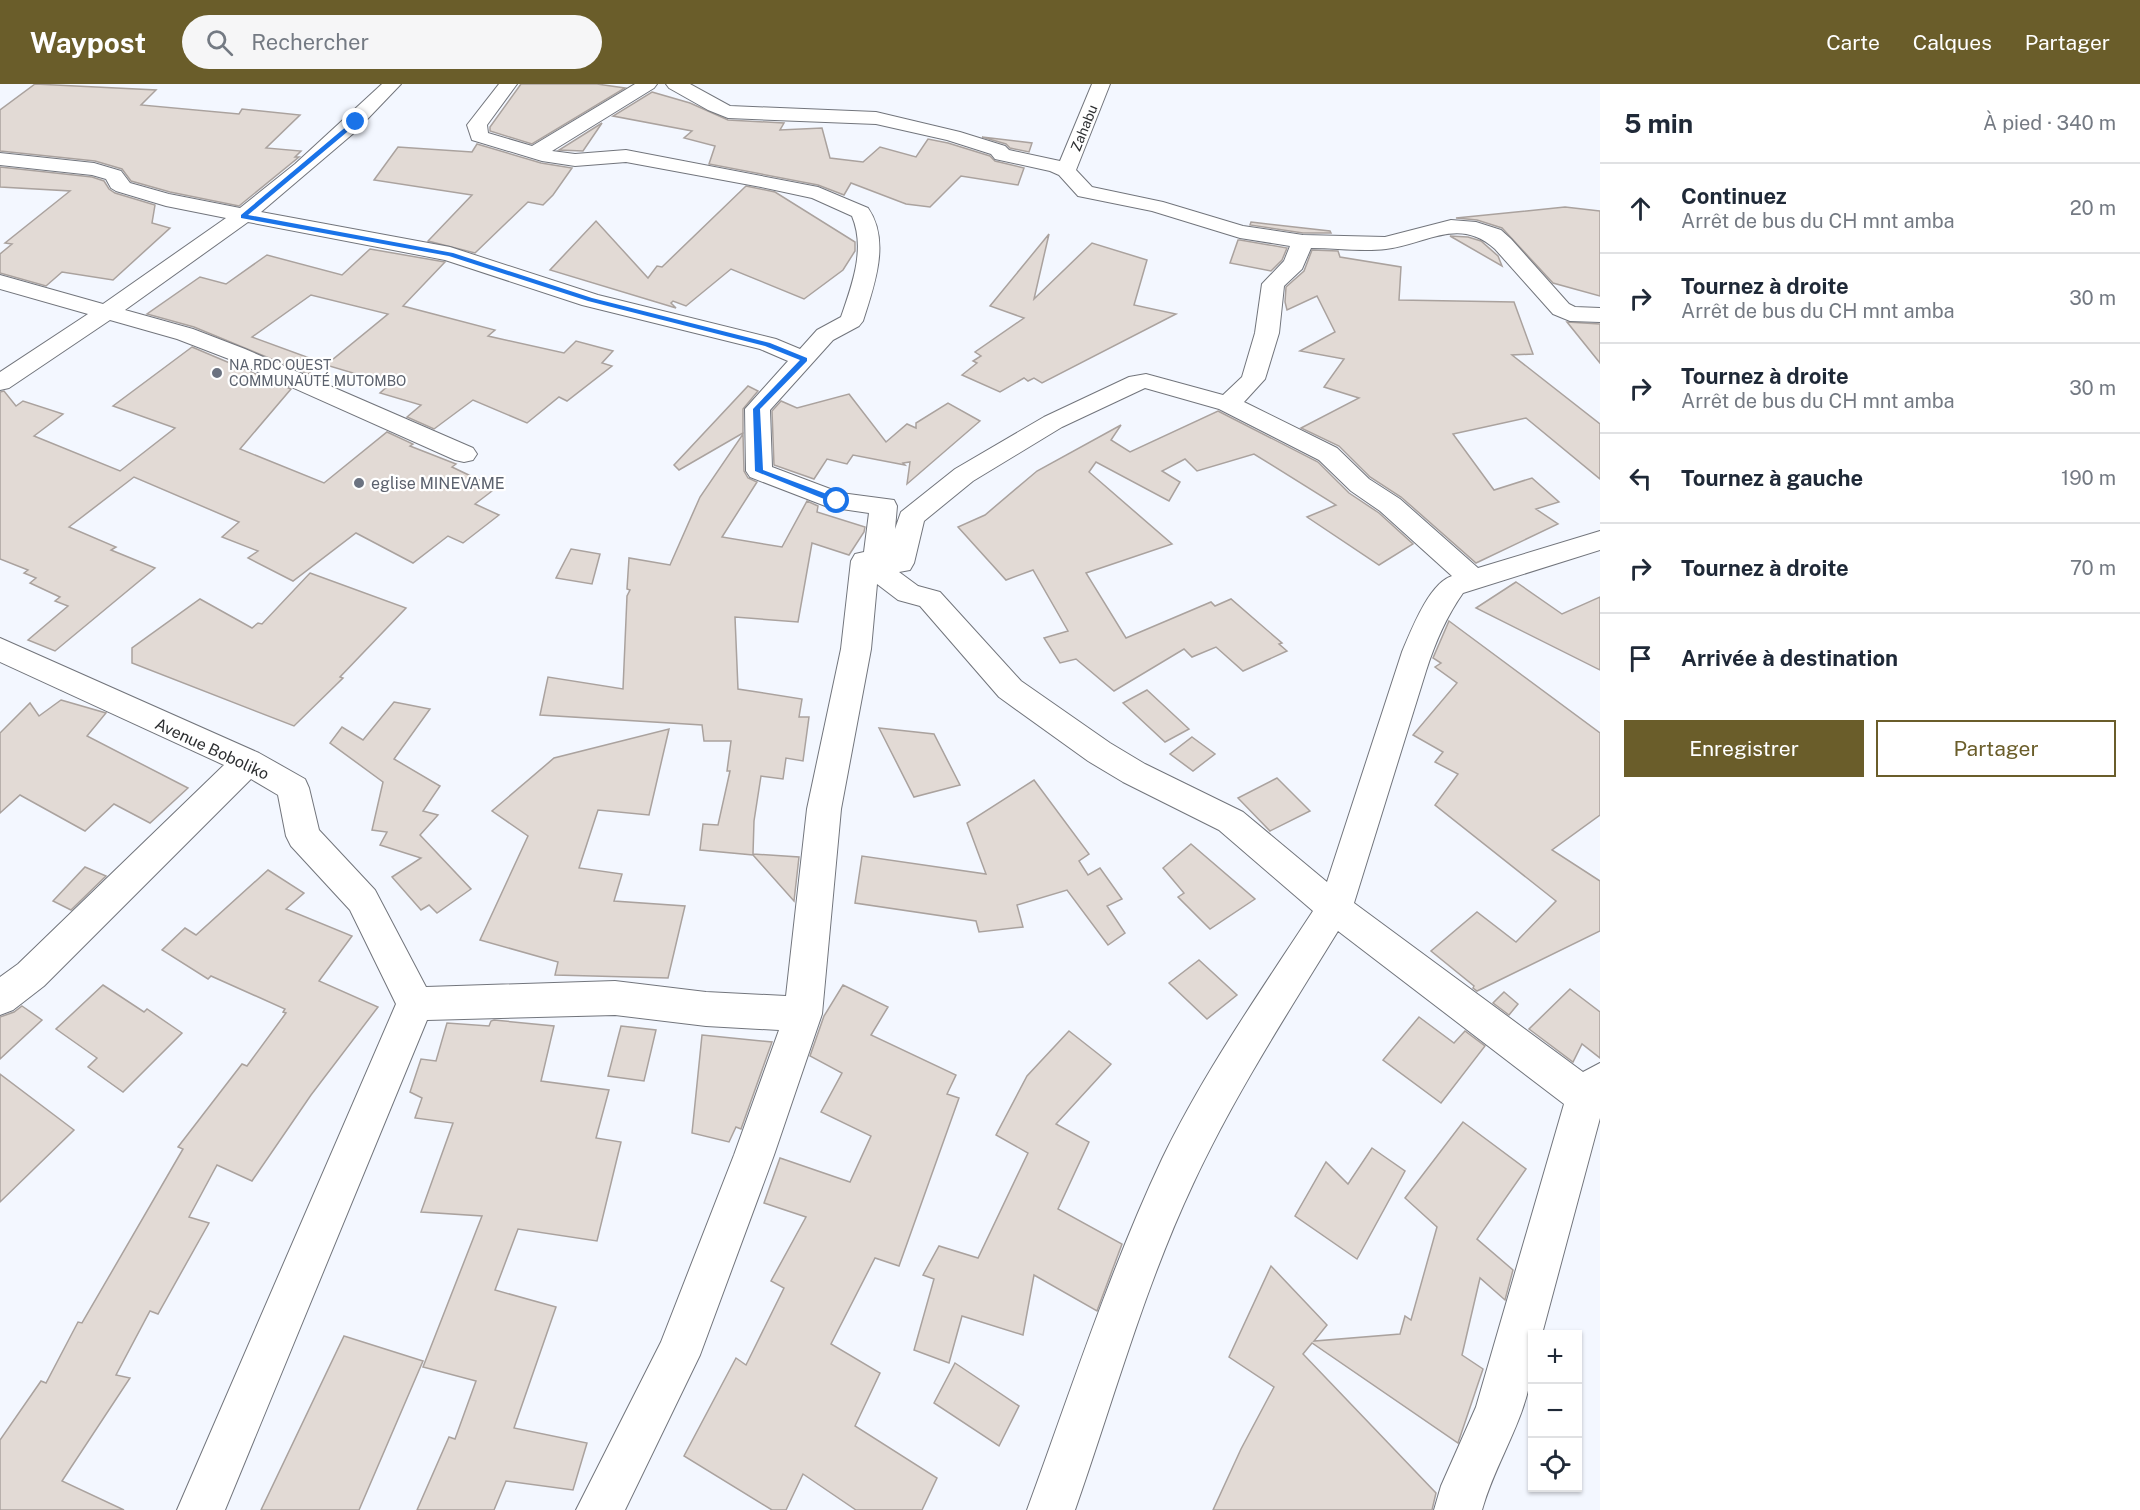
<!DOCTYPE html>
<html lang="fr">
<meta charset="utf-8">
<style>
body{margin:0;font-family:"Public Sans",sans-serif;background:#f6f6f7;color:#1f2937}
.controls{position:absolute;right:18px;bottom:18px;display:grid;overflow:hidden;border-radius:0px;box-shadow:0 2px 4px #0004}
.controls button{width:54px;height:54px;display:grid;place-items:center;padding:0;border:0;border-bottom:2px solid #e0e1e3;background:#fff;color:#1f2937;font:30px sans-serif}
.stop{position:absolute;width:18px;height:18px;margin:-14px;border:4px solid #1a73e8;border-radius:50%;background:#fff}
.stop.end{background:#1a73e8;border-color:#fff;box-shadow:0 2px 6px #0008}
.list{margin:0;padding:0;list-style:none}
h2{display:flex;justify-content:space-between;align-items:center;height:78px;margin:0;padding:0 24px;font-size:26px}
h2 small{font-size:20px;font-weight:400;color:#747a83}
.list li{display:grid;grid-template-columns:39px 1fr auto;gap:18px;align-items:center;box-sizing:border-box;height:90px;padding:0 24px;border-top:2px solid #e0e1e3}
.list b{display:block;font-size:22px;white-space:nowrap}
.list p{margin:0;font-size:20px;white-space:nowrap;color:#747a83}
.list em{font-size:20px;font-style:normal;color:#747a83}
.actions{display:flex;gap:12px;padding:18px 24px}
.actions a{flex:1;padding:14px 0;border:2px solid #6a5d2a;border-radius:0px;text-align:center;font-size:21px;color:#6a5d2a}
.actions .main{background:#6a5d2a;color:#fff}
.icon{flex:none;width:33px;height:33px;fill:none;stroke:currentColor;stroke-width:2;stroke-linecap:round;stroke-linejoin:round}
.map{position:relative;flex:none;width:1600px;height:1426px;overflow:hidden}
header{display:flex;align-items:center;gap:36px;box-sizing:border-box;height:84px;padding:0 30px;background:#6a5d2a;color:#fff}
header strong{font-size:28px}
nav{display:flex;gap:33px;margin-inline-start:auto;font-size:21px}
.search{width:420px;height:54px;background:#f6f6f7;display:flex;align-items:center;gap:15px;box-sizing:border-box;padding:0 21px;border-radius:33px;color:#747a83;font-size:22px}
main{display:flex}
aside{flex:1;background:#fff}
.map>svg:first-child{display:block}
</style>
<header>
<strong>Waypost</strong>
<div class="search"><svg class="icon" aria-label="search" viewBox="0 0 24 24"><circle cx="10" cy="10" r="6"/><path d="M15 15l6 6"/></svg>Rechercher</div>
<nav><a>Carte</a><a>Calques</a><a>Partager</a></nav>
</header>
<main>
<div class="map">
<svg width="1600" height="1426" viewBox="0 0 1600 1426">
<rect width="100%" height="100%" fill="#f3f7ff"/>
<g fill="#e2dad5" stroke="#aaa29e" stroke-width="1.5">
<path d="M 35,0 L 156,6 L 141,21 L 239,30 L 242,25 L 300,31 L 266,64 L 301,67 L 295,73 L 299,73 L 239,122 L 170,108 L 131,97 L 122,85 L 95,77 L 0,67 L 0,26 Z"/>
<path d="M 521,0 L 597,0 L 625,4 L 532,60 L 490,47 L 490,43 Z"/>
<path d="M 652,8 L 690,19 L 728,36 L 784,39 L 780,46 L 822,44 L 830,74 L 863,78 L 880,63 L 916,73 L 928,55 L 948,59 L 990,72 L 995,77 L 1024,84 L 1018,101 L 961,92 L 930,123 L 906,120 L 851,99 L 844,111 L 818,101 L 709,80 L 715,62 L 684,54 L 692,47 L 613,32 Z"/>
<path d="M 602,39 L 583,67 L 559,66 Z"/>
<path d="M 982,53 L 1032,59 L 1029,68 L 1010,64 L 1006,60 Z"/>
<path d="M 477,60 L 541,79 L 572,84 L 553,111 L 543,121 L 528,118 L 475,169 L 428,157 L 472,111 L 374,96 L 398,63 L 472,68 Z"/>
<path d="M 0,83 L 92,93 L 104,97 L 109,105 L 115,109 L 155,121 L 152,139 L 170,144 L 113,196 L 62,188 L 46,202 L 0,189 L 0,170 L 12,160 L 5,159 L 70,107 L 0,103 Z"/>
<path d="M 746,102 L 775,108 L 855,158 L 855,167 L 843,186 L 804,215 L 731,185 L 686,222 L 673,217 L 671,219 L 676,224 L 550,186 L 596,137 L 648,194 L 657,182 L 662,183 Z"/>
<path d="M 1565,123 L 1600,127 L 1600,212 L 1553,199 L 1502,144 L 1477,136 L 1456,134 Z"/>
<path d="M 1251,138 L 1330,147 L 1331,149 L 1303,149 L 1250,141 Z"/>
<path d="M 1049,150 L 1034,215 L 1092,159 L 1147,176 L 1134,221 L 1176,230 L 1042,299 L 1034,294 L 1028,297 L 1024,294 L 1000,308 L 962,291 L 977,279 L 973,277 L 981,272 L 975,268 L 1024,234 L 990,222 Z"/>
<path d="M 1450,152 L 1468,153 L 1481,157 L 1498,172 L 1502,182 Z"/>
<path d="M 1238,156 L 1240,156 L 1287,164 L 1282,176 L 1271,187 L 1230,179 Z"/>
<path d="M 370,165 L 445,178 L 403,222 L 495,246 L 488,252 L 564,269 L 576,257 L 613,267 L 602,279 L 612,282 L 567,317 L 559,313 L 527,339 L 473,316 L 434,345 L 407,333 L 421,321 L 380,309 L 390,300 L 326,281 L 388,230 L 311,211 L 252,253 L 323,279 L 308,290 L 194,243 L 147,230 L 200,193 L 226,200 L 267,171 L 342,191 Z"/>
<path d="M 1312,166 L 1338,167 L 1340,173 L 1401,183 L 1399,216 L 1514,218 L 1533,270 L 1512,271 L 1600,340 L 1600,395 L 1526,334 L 1453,350 L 1494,406 L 1532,394 L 1559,418 L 1536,425 L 1558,440 L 1476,479 L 1401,413 L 1370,393 L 1339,362 L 1301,344 L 1359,314 L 1324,303 L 1344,275 L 1300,267 L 1335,248 L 1317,212 L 1287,226 L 1285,218 L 1286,203 L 1304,187 Z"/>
<path d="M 1567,238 L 1600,240 L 1600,279 Z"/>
<path d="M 192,263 L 291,305 L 240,365 L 324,399 L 387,348 L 413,360 L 410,362 L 456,380 L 452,383 L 496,404 L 475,420 L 499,431 L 463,459 L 448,452 L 413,479 L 356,449 L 293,497 L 248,474 L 258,467 L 222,453 L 239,438 L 134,393 L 69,443 L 116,463 L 111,466 L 155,484 L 55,567 L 28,556 L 68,522 L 55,517 L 60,513 L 30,499 L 36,494 L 24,489 L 28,486 L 0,475 L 0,308 L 4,307 L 16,322 L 23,317 L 63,330 L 34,352 L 120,387 L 175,344 L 113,322 Z"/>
<path d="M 748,302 L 758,307 L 743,325 L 743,349 L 679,386 L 674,381 Z"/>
<path d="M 849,310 L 886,358 L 907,340 L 916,344 L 916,339 L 948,319 L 980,337 L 907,400 L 910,378 L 903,379 L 905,381 L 853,371 L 847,380 L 827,375 L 814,395 L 774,381 L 772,327 L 781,317 L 797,324 Z"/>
<path d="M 1218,327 L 1318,378 L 1349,409 L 1379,429 L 1413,460 L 1379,481 L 1307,433 L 1336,421 L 1254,370 L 1197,387 L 1185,375 L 1162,387 L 1180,398 L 1169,417 L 1096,378 L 1089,388 L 1172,460 L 1086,489 L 1126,554 L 1211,518 L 1215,522 L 1231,515 L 1282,559 L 1279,560 L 1287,567 L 1243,587 L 1216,563 L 1192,573 L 1184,565 L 1114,607 L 1076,575 L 1060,579 L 1044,554 L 1068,547 L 1033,486 L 1006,496 L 958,443 L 985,431 L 1037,387 L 1121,341 L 1111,356 L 1130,368 Z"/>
<path d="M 743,350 L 744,387 L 748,394 L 757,398 L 722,453 L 782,463 L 807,417 L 818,422 L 817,428 L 865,443 L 864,448 L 849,471 L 812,459 L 798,538 L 735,533 L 738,605 L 802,615 L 799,633 L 809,633 L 803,677 L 786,674 L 783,695 L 761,692 L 754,737 L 753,770 L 799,773 L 794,817 L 753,771 L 700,766 L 703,740 L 718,741 L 730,687 L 727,687 L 731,657 L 704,657 L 702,641 L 540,631 L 548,593 L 623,605 L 627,512 L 630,506 L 627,505 L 629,474 L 670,481 L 700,413 Z"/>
<path d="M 571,465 L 600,470 L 592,500 L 556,494 Z"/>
<path d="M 310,489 L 406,524 L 340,593 L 343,594 L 294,642 L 132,579 L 132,564 L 200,515 L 252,544 L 258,539 L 262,540 Z"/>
<path d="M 1516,498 L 1562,530 L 1600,513 L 1600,586 L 1476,524 Z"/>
<path d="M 1449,537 L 1600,649 L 1600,731 L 1552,766 L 1600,797 L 1600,847 L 1477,907 L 1473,904 L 1474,902 L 1431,867 L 1477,828 L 1516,858 L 1556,817 L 1435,721 L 1458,690 L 1435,678 L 1443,668 L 1413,651 L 1457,599 L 1435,583 L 1441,579 L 1433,574 Z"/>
<path d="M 1147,606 L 1189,645 L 1165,658 L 1123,619 Z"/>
<path d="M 61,616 L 106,629 L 87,652 L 188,704 L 150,739 L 114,720 L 85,747 L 20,711 L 0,729 L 0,649 L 30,619 L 39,632 Z"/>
<path d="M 394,618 L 430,625 L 394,675 L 440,702 L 423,727 L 438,731 L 420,751 L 471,805 L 437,829 L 429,821 L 421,826 L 392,793 L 421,774 L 380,761 L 387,748 L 372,746 L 383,698 L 330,659 L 342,643 L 363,656 Z"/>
<path d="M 879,644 L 934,650 L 960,701 L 914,713 Z"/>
<path d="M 669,645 L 649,731 L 598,726 L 579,784 L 622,790 L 614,817 L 685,822 L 668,894 L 555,891 L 558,878 L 480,856 L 528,752 L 492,727 L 554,674 Z"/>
<path d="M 1192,653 L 1215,670 L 1193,687 L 1170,670 Z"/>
<path d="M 1277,694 L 1310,727 L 1270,747 L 1238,714 Z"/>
<path d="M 1034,696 L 1089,770 L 1079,777 L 1088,791 L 1100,784 L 1122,815 L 1107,822 L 1125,849 L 1108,861 L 1067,806 L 1017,821 L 1023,843 L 979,848 L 976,837 L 855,819 L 862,772 L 986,790 L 967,739 Z"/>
<path d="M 1191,760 L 1255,815 L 1210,845 L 1178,813 L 1184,809 L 1163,784 Z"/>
<path d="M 85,783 L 106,792 L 71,826 L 53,817 Z"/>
<path d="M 268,786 L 304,809 L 286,825 L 352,852 L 319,897 L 378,923 L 311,1011 L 252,1097 L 217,1081 L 189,1133 L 209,1139 L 158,1230 L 150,1227 L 116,1291 L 130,1294 L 62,1397 L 124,1426 L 0,1426 L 0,1356 L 41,1297 L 46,1299 L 78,1238 L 82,1239 L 183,1065 L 178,1063 L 242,980 L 247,982 L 286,929 L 283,928 L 285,925 L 211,892 L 208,895 L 162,866 L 185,844 L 196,851 Z"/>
<path d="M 1199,876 L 1237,911 L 1207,935 L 1169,899 Z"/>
<path d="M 103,901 L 144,928 L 147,925 L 182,949 L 123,1008 L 88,983 L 97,974 L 56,945 Z"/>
<path d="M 843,901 L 888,923 L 871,951 L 956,991 L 947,1010 L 959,1014 L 899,1182 L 875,1174 L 831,1260 L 880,1289 L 855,1342 L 937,1394 L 922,1426 L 856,1426 L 803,1390 L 786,1426 L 772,1426 L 684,1372 L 736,1274 L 746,1281 L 784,1204 L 771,1197 L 806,1133 L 764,1119 L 780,1074 L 850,1098 L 871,1052 L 821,1028 L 842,989 L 810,972 L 824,932 Z"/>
<path d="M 1570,905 L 1600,928 L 1600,974 L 1582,960 L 1573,978 L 1529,945 Z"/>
<path d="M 1504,908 L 1518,920 L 1509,931 L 1493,919 Z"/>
<path d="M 22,922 L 42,936 L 0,975 L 0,933 L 14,928 Z"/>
<path d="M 1419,933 L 1454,959 L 1465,947 L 1485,962 L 1441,1019 L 1383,976 Z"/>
<path d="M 494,936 L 554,942 L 541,997 L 609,1006 L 596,1054 L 621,1058 L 597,1157 L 518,1145 L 495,1206 L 556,1223 L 514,1344 L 587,1359 L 573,1406 L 506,1397 L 494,1426 L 417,1426 L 449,1353 L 455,1355 L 476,1297 L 423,1283 L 482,1132 L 421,1128 L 453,1039 L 415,1034 L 422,1014 L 410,1008 L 421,975 L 436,977 L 447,939 L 489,942 L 491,937 Z"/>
<path d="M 621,942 L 656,946 L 644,997 L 608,992 Z"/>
<path d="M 1069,947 L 1111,980 L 1056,1040 L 1089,1058 L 1058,1125 L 1122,1160 L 1097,1227 L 1034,1191 L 1023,1251 L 962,1232 L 949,1279 L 914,1266 L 934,1195 L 923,1191 L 939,1162 L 978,1174 L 1028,1069 L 996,1051 L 1027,992 Z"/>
<path d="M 702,951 L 772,958 L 741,1045 L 736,1043 L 729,1058 L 692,1049 Z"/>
<path d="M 0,990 L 74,1046 L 0,1118 Z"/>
<path d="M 1463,1038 L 1526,1085 L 1477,1155 L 1513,1186 L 1505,1216 L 1480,1194 L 1462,1271 L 1483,1285 L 1458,1359 L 1312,1259 L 1303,1270 L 1436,1409 L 1432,1426 L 1213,1426 L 1241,1365 L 1274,1303 L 1229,1273 L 1271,1182 L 1327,1241 L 1314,1257 L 1400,1250 L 1405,1232 L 1411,1236 L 1437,1143 L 1405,1114 Z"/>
<path d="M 1372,1064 L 1405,1087 L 1357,1175 L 1295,1132 L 1326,1078 L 1348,1100 Z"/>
<path d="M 344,1252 L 423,1277 L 359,1426 L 261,1426 Z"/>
<path d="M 955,1279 L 1019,1322 L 999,1362 L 934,1319 Z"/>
</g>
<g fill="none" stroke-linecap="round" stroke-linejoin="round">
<defs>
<path id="minor" d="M 382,0 L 401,0 L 355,48 L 261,128 L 450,163 L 598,211 L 776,255 L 800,265 L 817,246 L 841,233 C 852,201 866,165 852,132 L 812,114 L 761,103 L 626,78 L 575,82 L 542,77 L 472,56 L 467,41 L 499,0 L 517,0 L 487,41 L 488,49 L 532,62 L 635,0 L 657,0 L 654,4 L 552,67 L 575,70 L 626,66 L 818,103 L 868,124 C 891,157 874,202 863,237 L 859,242 L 833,256 L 770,326 L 772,383 L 841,409 L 894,416 L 897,422 L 895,445 L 901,428 L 955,385 L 1044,333 L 1129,293 L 1146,290 L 1223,311 L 1242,293 L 1255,249 L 1262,200 L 1284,177 L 1290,162 L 1240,154 L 1152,127 L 1078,112 L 1059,91 L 1050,87 L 995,75 L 991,70 L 947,56 L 876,40 L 728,34 L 708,26 L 669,4 L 666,0 L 690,0 L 730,22 L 876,28 L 960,48 L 1005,62 L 1009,66 L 1060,77 L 1092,0 L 1110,0 L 1076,86 L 1092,103 L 1163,118 L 1243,142 L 1303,151 L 1385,153 L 1451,136 L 1476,138 L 1501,146 L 1511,155 L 1569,220 L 1575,223 L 1600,224 L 1600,238 L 1570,237 L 1553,230 L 1495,165 C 1459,132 1426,160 1386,165 C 1362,168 1335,164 1311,164 L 1302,185 L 1284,202 L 1279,249 L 1265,295 L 1244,318 L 1337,364 L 1369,395 L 1400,415 L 1478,484 L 1600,447 L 1600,466 L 1463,509 C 1446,533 1435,559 1426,587 L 1354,819 L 1583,988 L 1600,979 L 1600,1034 L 1542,1250 L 1532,1250 C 1532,1261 1534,1272 1532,1283 C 1528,1333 1495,1378 1482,1426 L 1434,1426 L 1441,1402 L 1476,1323 L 1564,1020 L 1338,847 C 1287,930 1234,1012 1193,1100 C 1144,1204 1113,1318 1075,1426 L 1027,1426 C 1070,1309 1109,1188 1162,1075 C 1204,988 1260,908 1313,827 L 1219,746 L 1123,698 L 1088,677 L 999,613 L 920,522 L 898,516 L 877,500 L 871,565 L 841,725 L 822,930 L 774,1071 L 700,1271 L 625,1426 L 576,1426 L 661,1258 L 734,1071 L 779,946 L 706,942 L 615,931 L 427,936 L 225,1426 L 177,1426 L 396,920 L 350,826 L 291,762 L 286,752 L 278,711 L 251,695 L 44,902 L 13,926 L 0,931 L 0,893 L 18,880 L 224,681 L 0,578 L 0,554 L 259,669 L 305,695 L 309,704 L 319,746 L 375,806 L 426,903 L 615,897 L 706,908 L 786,912 L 807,725 L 841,565 L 851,477 L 855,470 L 864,468 L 869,429 L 828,423 L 750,393 L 746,387 L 745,325 L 788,277 L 760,265 L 582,221 L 445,176 L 248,138 L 125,226 L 193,245 L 245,265 L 473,364 L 477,370 L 473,376 L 464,378 L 455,376 L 229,275 L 177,255 L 110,236 L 9,304 L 0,306 L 0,288 L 88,230 L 0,205 L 0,191 L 103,220 L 226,134 L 166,122 L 116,107 L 111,104 L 106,95 L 92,91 L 0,81 L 0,69 L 94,79 L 121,87 L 130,99 L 169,110 L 240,124 L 295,80 ZM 1145,304 L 1219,325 L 1319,376 L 1351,407 L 1380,427 L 1452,492 C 1429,499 1411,547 1402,568 L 1327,798 L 1243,728 L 1145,680 L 1110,659 L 1021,597 L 940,508 L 918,502 L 899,488 L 910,486 L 914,479 L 924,437 L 973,397 L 1062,343 Z"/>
</defs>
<use href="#minor" stroke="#72757c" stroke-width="2"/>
<use href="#minor" fill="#fff" fill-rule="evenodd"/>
</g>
<path fill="#1a73e8" d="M 354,36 L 359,38 L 248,131 L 453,169 L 592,214 L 770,259 L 807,274 L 807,277 L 760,325 L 763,386 L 840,415 L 840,419 L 834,419 L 755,387 L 753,325 L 800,276 L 765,262 L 588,217 L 449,172 L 241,134 L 241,131 Z"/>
<g fill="#6b7280" stroke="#fff" stroke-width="2">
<circle cx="217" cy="289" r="6"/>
<circle cx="359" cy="399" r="6"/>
</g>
<g text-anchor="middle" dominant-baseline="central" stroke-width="4.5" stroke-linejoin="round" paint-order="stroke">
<g font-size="14" fill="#2c2e30" stroke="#fff">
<text transform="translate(1084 44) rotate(-68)">Zahabu</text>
</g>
<g font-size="14" fill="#5b616d" stroke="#fff" text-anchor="start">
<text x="229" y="281">NA RDC OUEST<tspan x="229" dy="16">COMMUNAUTÉ MUTOMBO</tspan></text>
</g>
<g font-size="16" fill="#5b616d" stroke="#fff" text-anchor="start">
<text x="371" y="399">eglise MINEVAME</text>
</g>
<g font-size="16" fill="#2c2e30" stroke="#fff">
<text transform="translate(212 665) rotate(25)">Avenue Boboliko</text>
</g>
</g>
</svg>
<div class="controls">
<button>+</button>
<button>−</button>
<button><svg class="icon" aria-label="locate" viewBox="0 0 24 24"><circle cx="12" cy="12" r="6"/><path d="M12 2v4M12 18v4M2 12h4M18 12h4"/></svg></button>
</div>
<div class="stop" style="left:837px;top:417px"></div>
<div class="stop end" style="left:356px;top:38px"></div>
</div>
<aside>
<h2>5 min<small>À pied · 340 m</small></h2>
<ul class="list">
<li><svg class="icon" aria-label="ahead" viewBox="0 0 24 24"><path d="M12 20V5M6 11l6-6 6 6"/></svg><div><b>Continuez</b><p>Arrêt de bus du CH mnt amba</p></div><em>20 m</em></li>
<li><svg class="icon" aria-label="right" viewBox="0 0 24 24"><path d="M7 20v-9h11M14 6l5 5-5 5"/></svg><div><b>Tournez à droite</b><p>Arrêt de bus du CH mnt amba</p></div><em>30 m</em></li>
<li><svg class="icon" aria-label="right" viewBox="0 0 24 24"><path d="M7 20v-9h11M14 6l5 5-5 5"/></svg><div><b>Tournez à droite</b><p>Arrêt de bus du CH mnt amba</p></div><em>30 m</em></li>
<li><svg class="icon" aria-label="left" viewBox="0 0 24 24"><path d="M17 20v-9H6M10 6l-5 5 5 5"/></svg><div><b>Tournez à gauche</b></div><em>190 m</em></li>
<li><svg class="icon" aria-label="right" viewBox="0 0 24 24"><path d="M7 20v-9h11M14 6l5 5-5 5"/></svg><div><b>Tournez à droite</b></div><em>70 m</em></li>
<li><svg class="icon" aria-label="arrive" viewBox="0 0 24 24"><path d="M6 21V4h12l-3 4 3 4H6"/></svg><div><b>Arrivée à destination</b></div></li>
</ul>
<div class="actions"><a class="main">Enregistrer</a><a>Partager</a></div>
</aside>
</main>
